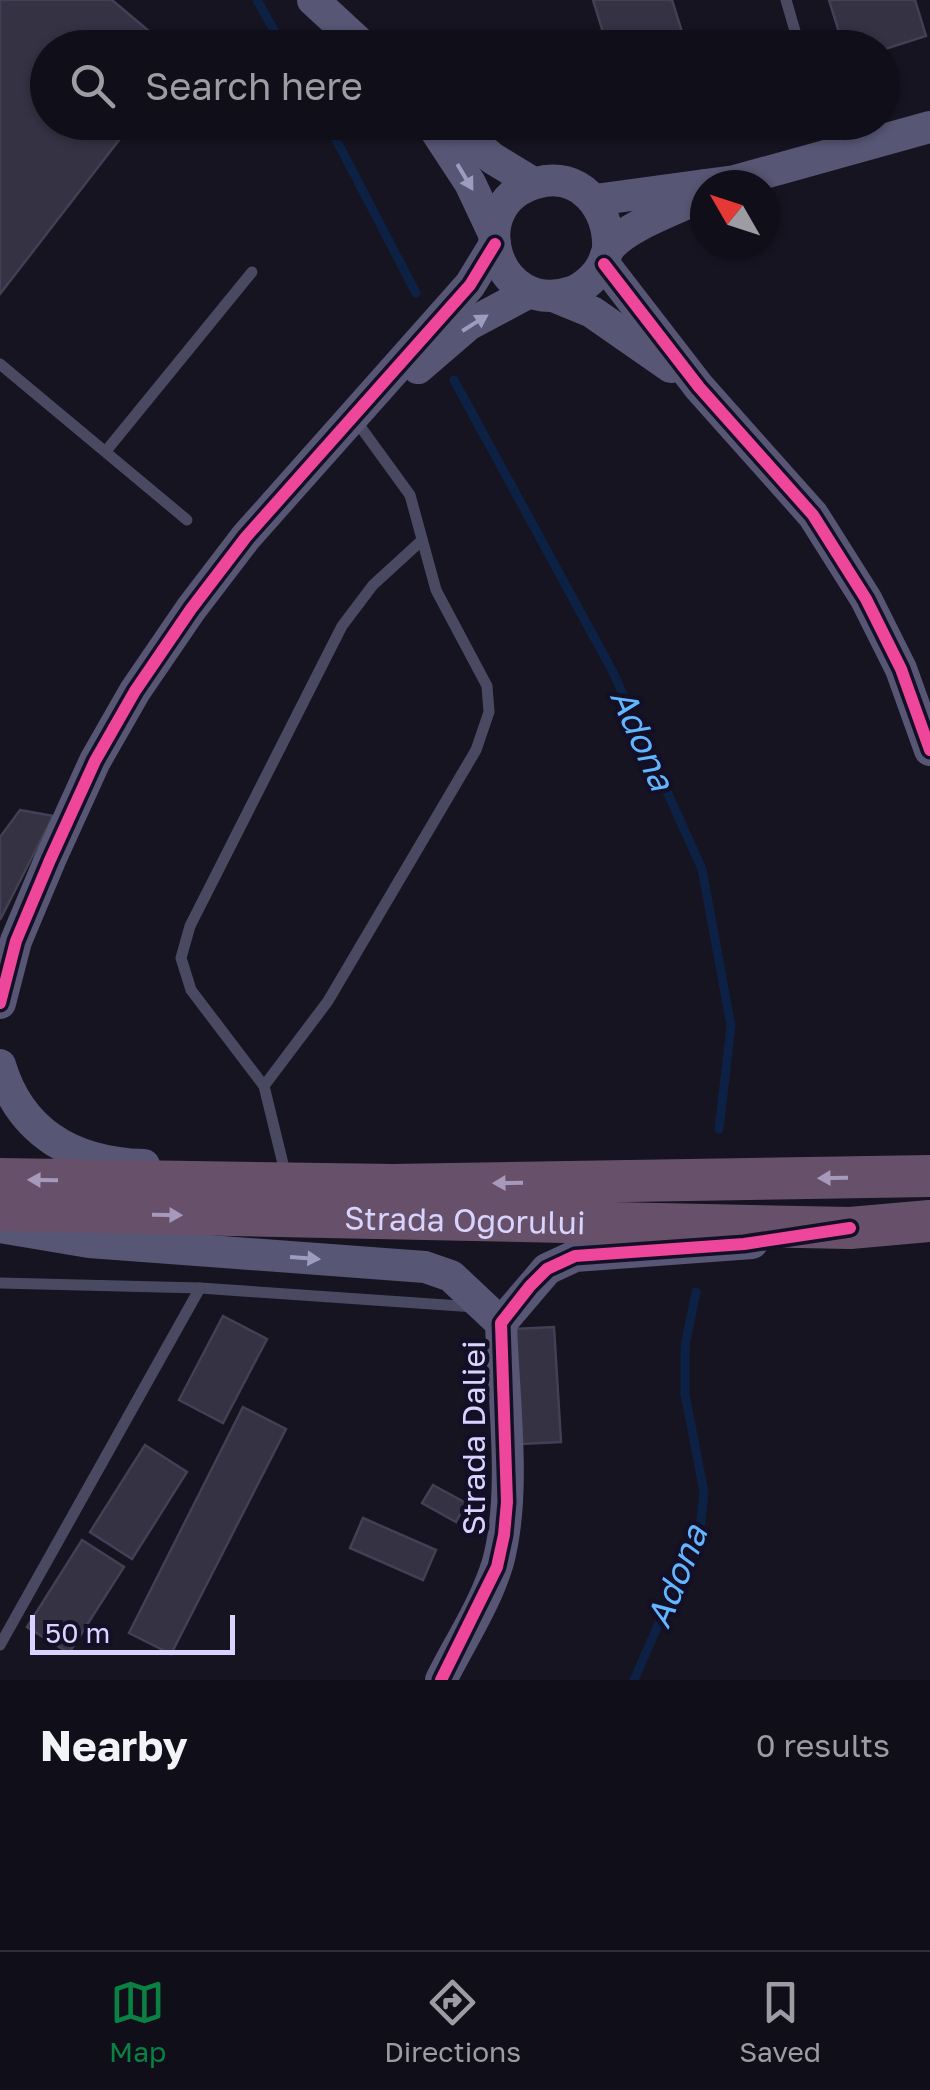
<!DOCTYPE html>
<style>
body{margin:0;font-family:"Golos Text",sans-serif;background:#1e1d26;color:#f1f3f6}
.compass{position:absolute;left:690px;top:170px;width:90px;height:90px;border-radius:50%;background:#100f19;box-shadow:0 2px 8px #0004;rotate:309deg}
.scale{position:absolute;left:30px;bottom:25px;width:205px;box-sizing:border-box;padding-left:10px;border:5px solid #d9d4ff;border-top:0;font-size:28px;line-height:35px;white-space:nowrap;color:#d9d4ff;-webkit-text-stroke:8px #130f26;paint-order:stroke}
.list{margin:0;padding:0;list-style:none}
h2{display:flex;justify-content:space-between;align-items:center;height:130px;margin:0;padding:0 40px;font-size:42px}
h2 small{font-size:32px;font-weight:400;color:#9c9ca2}
.icon{flex:none;width:55px;height:55px;fill:none;stroke:currentColor;stroke-width:2;stroke-linecap:round;stroke-linejoin:round}
.map{position:relative;flex:none;width:930px;height:1680px;overflow:hidden}
.search{position:absolute;background:#100f19;box-shadow:0 2px 8px #0004;left:30px;right:30px;top:30px;height:110px;display:flex;align-items:center;gap:25px;box-sizing:border-box;padding:0 35px;border-radius:55px;color:#9c9ca2;font-size:38px}
.sheet{height:270px;background:#100f19}
nav{display:flex;justify-content:space-around;align-items:center;box-sizing:border-box;height:140px;border-top:2px solid #302f38;background:#100f19;font-size:28px;color:#9c9ca2}
nav a{display:grid;justify-items:center;gap:5px}
nav .on{color:#0b8043}
.map>svg:first-child{display:block}
</style>
<div class="map">
<svg width="930" height="1680" viewBox="0 0 930 1680">
<rect width="100%" height="100%" fill="#161421"/>
<g fill="none" stroke-linecap="round" stroke-linejoin="round">
<g stroke="#0d2144" stroke-width="9">
<path d="M 257,0 L 284,48"/>
<path d="M 327,122 L 416,293"/>
<path d="M 454,380 L 613,672 L 702,869 L 731,1026 L 719,1129"/>
<path d="M 634,1680 L 700,1529 L 704,1492 L 685,1394 L 685,1346 L 696,1292"/>
</g>
</g>
<g fill="#343243" stroke="#433f54" stroke-width="2.5">
<path d="M 0,0 L 112,0 L 169,48 L 48,48 L 48,122 L 133,122 L 0,294 Z"/>
<path d="M 593,0 L 672,0 L 687,48 L 608,48 Z"/>
<path d="M 829,0 L 915,0 L 926,36 L 882,50 L 844,48 Z"/>
<path d="M 632,122 L 659,122 L 635,130 Z"/>
<path d="M 20,810 L 53,816 L 0,920 L 0,837 Z"/>
<path d="M 223,1316 L 267,1339 L 223,1423 L 179,1400 Z"/>
<path d="M 554,1327 L 561,1442 L 521,1444 L 514,1329 Z"/>
<path d="M 243,1407 L 286,1429 L 171,1654 L 129,1633 Z"/>
<path d="M 145,1445 L 187,1472 L 132,1559 L 90,1532 Z"/>
<path d="M 433,1485 L 466,1503 L 456,1522 L 422,1503 Z"/>
<path d="M 363,1518 L 436,1550 L 423,1580 L 350,1548 Z"/>
<path d="M 82,1540 L 124,1567 L 69,1653 L 27,1627 Z"/>
</g>
<g fill="none" stroke-linecap="round" stroke-linejoin="round">
<g stroke="#4a4962" stroke-width="11">
<path d="M 786,0 L 800,48"/>
<path d="M 0,364 L 187,520"/>
<path d="M 106,451 L 252,272"/>
<path d="M 264,1086 L 328,1001 L 476,750 L 489,712 L 487,686 L 436,590 L 410,495 L 354,418"/>
<path d="M 286,1176 L 264,1086 L 191,990 L 181,958 L 190,926 L 342,626 L 373,585 L 420,542"/>
<path d="M 0,1283 L 200,1288 L 475,1307"/>
<path d="M 0,1645 L 200,1288"/>
</g>
<g stroke="#575674" stroke-width="32">
<path d="M 313,0 L 365,48"/>
<path d="M 430,122 L 470,183 L 494,234"/>
<path d="M 450,122 L 492,158 L 533,183"/>
<path d="M 705,185 L 735,181 L 930,127"/>
<path d="M 595,200 L 705,185"/>
<path d="M 608,248 C 610,208 579,170 536,183 C 461,204 496,318 572,292 C 585,287 599,274 604,261 C 606,256 607,250 610,247 C 628,225 679,208 705,195"/>
<path d="M 604,264 L 699,387 L 813,515 L 866,599 L 901,669 L 930,750"/>
<path d="M 553,296 L 592,312 L 671,367"/>
<path d="M 418,368 L 468,325 L 530,292"/>
<path d="M 0,1003 L 16,941 L 50,860 L 95,761 L 135,691 L 191,609 L 246,537 L 470,285 L 495,244"/>
<path d="M 0,1065 C 21,1135 75,1163 144,1165"/>
<path d="M 0,1227 L 89,1242 L 425,1267 L 451,1276 L 501,1323"/>
<path d="M 441,1680 C 460,1642 486,1603 498,1562 C 517,1492 503,1396 501,1323 L 547,1269 L 575,1256 L 752,1243"/>
</g>
<g stroke="#67516a" stroke-width="42">
<path d="M 0,1179 L 393,1185 L 930,1176"/>
<path id="s1" d="M 0,1210 L 850,1228 L 930,1221"/>
</g>
<defs>
<g id="cycleway">
<path d="M 604,264 L 699,387 L 813,515 L 866,599 L 901,669 L 930,750"/>
<path d="M 0,1003 L 16,941 L 50,860 L 95,761 L 135,691 L 191,609 L 246,537 L 470,285 L 495,244"/>
<path d="M 441,1680 L 497,1567 L 504,1535 L 507,1502 L 501,1323 L 530,1286 L 547,1269 L 575,1256 L 744,1244 L 850,1228"/>
</g>
</defs>
<use href="#cycleway" stroke="#130f26" stroke-width="19"/>
<use href="#cycleway" stroke="#ed469a" stroke-width="12"/>
</g>
<defs><path id="oneway-solid" d="M-6-.8H1V-3.2L6.5 0L1 3.2V.8H-6Z" transform="scale(2.5)"/></defs>
<g fill="#9e9bc0">
<use href="#oneway-solid" transform="translate(465 177) rotate(59)"/>
<use href="#oneway-solid" transform="translate(475 323) rotate(-32)"/>
<use href="#oneway-solid" transform="translate(305 1258) rotate(4)"/>
</g>
<g fill="#a699bc">
<use href="#oneway-solid" transform="translate(833 1178) rotate(179)"/>
<use href="#oneway-solid" transform="translate(43 1180) rotate(-179)"/>
<use href="#oneway-solid" transform="translate(508 1183) rotate(179)"/>
<use href="#oneway-solid" transform="translate(167 1215) rotate(1)"/>
</g>
<g text-anchor="middle" dominant-baseline="central" stroke-width="9" stroke-linejoin="round" paint-order="stroke">
<g font-size="32" fill="#d9d4ff" stroke="#130f26">
<text stroke="none"><textPath href="#s1" startOffset="465">Strada Ogorului</textPath></text>
<text transform="translate(473 1438) rotate(-90)">Strada Daliei</text>
</g>
<g font-size="35" font-style="italic" fill="#62b6ff" stroke="#130f26">
<text transform="translate(643 739) rotate(66)">Adona</text>
<text transform="translate(676 1576) rotate(-68)">Adona</text>
</g>
</g>
</svg>
<svg class="compass" viewBox="-18 -18 36 36"><path d="M0-13l5 13h-10z" fill="#e53935"/><path d="M0 13l5-13h-10z" fill="#9c9ca2"/></svg>
<div class="scale">50 m</div>
<div class="search"><svg class="icon" aria-label="search" viewBox="0 0 24 24"><circle cx="10" cy="10" r="6"/><path d="M15 15l6 6"/></svg>Search here</div>
</div>
<section class="sheet">
<h2>Nearby<small>0 results</small></h2>
<ul class="list">
</ul>
</section>
<nav>
<a class="on"><svg class="icon" aria-label="map" viewBox="0 0 24 24"><path d="M3 6l6-2 6 2 6-2v14l-6 2-6-2-6 2zM9 4v14M15 6v14"/></svg>Map</a>
<a><svg class="icon" aria-label="directions" viewBox="0 0 24 24"><path d="M12 3l9 9-9 9-9-9zM9 14v-3h6M13 9l2 2-2 2"/></svg>Directions</a>
<a><svg class="icon" aria-label="saved" viewBox="0 0 24 24"><path d="M7 4h10v16l-5-4-5 4z"/></svg>Saved</a>
</nav>
